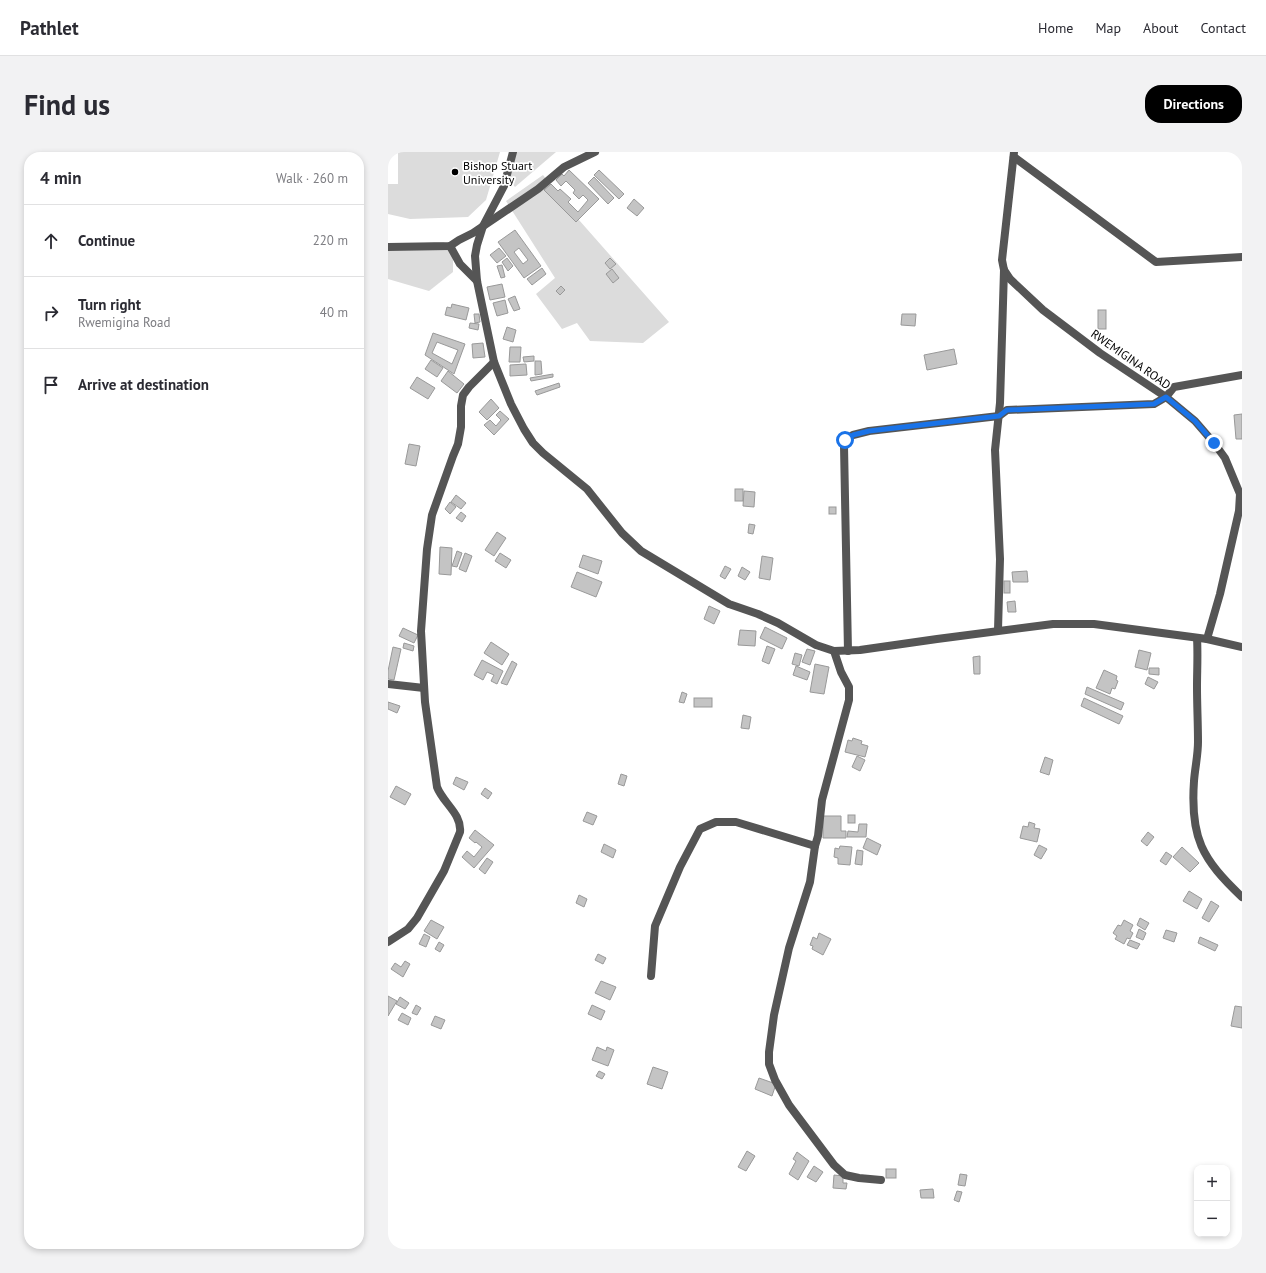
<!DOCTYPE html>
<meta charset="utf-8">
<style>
body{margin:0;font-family:"PT Sans",sans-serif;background:#f2f2f3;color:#2b2b33}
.controls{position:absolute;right:12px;bottom:12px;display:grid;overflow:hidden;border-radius:8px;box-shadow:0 2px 6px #0003}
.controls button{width:36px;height:36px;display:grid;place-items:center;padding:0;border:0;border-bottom:1px solid #e1e1e2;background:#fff;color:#2b2b33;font:20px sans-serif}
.stop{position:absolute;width:12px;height:12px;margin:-9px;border:3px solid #1a73e8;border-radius:50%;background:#fff}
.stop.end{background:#1a73e8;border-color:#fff;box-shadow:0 1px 4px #0008}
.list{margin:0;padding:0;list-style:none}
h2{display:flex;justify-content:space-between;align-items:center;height:52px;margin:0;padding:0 16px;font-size:17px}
h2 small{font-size:13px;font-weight:400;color:#7c7c81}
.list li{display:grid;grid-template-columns:26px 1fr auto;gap:12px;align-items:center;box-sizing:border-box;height:72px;padding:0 16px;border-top:1px solid #e1e1e2}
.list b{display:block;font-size:15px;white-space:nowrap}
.list p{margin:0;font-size:13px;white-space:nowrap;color:#7c7c81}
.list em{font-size:13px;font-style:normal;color:#7c7c81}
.icon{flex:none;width:22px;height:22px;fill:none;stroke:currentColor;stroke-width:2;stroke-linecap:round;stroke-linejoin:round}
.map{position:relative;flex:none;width:854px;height:1097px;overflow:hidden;border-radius:16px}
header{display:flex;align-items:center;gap:24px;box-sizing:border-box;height:56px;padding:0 20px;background:#fff;border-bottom:1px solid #e1e1e2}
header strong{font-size:19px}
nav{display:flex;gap:22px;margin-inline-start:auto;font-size:14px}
.intro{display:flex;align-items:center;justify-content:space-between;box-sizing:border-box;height:96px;padding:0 24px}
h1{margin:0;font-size:28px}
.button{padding:10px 18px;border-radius:16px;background:#000;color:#fff;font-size:14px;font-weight:700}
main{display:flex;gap:24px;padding:0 24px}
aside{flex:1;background:#fff;border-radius:16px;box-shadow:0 2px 6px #0003}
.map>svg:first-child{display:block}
</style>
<header>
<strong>Pathlet</strong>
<nav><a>Home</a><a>Map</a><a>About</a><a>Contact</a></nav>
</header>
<div class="intro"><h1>Find us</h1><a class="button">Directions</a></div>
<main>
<aside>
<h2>4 min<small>Walk · 260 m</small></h2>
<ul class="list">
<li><svg class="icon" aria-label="ahead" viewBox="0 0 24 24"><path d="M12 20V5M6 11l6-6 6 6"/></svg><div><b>Continue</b></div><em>220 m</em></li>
<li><svg class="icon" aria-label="right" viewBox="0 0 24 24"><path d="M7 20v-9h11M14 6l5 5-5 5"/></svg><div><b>Turn right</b><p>Rwemigina Road</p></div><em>40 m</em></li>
<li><svg class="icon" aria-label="arrive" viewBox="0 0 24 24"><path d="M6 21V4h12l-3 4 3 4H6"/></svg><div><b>Arrive at destination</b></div></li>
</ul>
</aside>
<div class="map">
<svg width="854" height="1097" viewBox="0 0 854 1097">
<rect width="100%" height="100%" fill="#fff"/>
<g fill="#dcdcdc">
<path d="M 10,0 L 112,0 L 98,48 L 80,65 L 22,67 L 0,62 L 0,32 L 10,32 Z"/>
<path d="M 125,0 L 168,0 L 127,35 L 121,28 Z"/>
<path d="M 155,23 L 191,68 L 281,170 L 255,191 L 202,189 L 189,171 L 174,177 L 148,142 L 167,126 L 118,49 Z"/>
<path d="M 56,90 L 65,102 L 65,120 L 41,139 L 0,127 L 0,93 Z"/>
</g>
<g fill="#c4c4c4" stroke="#999" fill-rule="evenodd">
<path d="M 181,18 L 211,47 L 188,70 L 156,38 L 163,32 L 170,39 L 172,37 L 183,47 L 180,50 L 190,60 L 200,48 L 195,43 L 191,47 L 185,41 L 187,38 L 178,29 L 173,34 L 168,28 L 174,22 L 176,24 Z"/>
<path d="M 211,18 L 236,42 L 231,47 L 206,23 Z"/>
<path d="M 206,25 L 226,46 L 220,52 L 200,31 Z"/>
<path d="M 246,47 L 256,56 L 249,64 L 239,56 Z"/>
<path d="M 127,78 L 153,114 L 136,126 L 110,90 ZM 131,96 L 140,108 L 135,112 L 126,100 Z"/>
<path d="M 111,96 L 118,104 L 109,111 L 102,103 Z"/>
<path d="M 119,106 L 125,114 L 120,119 L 114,110 Z"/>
<path d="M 222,106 L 228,112 L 222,117 L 217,111 Z"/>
<path d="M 114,113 L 117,125 L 113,126 L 109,114 Z"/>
<path d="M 154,116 L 158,122 L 144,133 L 139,127 Z"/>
<path d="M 224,117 L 231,126 L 225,131 L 218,122 Z"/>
<path d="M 114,132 L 117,145 L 102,148 L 99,135 Z"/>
<path d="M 173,134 L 177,138 L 172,143 L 168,139 Z"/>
<path d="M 127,144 L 132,157 L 126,159 L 120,147 Z"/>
<path d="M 117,148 L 120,161 L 109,164 L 105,151 Z"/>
<path d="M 64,152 L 81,156 L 78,168 L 57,163 L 59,155 L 63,156 Z"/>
<rect x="710" y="158" width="8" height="19"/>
<path d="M 86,162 L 91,162 L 92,170 L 87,171 Z"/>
<path d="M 514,162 L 528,162 L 527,174 L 513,173 Z"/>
<path d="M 82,171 L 91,172 L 90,178 L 81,176 Z"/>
<path d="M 119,175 L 128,178 L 125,190 L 115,187 Z"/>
<path d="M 45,181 L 77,192 L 66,222 L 37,203 ZM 49,190 L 70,198 L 64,212 L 44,201 Z"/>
<path d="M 95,191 L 97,205 L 85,206 L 84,192 Z"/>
<path d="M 122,195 L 133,195 L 132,210 L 121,210 Z"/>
<path d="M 566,197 L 569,212 L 539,218 L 536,203 Z"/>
<path d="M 146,204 L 146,209 L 136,210 L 135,205 Z"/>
<path d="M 43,208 L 55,216 L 49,225 L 37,217 Z"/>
<path d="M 147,209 L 153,209 L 154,222 L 147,223 Z"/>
<path d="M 138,212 L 139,223 L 122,224 L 122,213 Z"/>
<path d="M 60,219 L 76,232 L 69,241 L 53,229 Z"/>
<path d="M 165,222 L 165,225 L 143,229 L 142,226 Z"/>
<path d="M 29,225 L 47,236 L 40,247 L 22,236 Z"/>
<path d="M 171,231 L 172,235 L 149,243 L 147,239 Z"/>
<path d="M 103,247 L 111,256 L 99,268 L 91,260 Z"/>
<path d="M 112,259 L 121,267 L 106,283 L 96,273 L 102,268 L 108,274 L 113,268 L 108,263 Z"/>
<path d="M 854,262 L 854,287 L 848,287 L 846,263 Z"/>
<path d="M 21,292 L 32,294 L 28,314 L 17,312 Z"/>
<rect x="347" y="337" width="8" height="12"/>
<path d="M 356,339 L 367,340 L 366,355 L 355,354 Z"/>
<path d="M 68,343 L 78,351 L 73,357 L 63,350 Z"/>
<path d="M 62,350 L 68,355 L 62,362 L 57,357 Z"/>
<rect x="441" y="355" width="7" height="7"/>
<path d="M 73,360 L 78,364 L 74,370 L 68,366 Z"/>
<path d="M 361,372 L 367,373 L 365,382 L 360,381 Z"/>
<path d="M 109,380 L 118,386 L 106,404 L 97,398 Z"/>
<path d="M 52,395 L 64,396 L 63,423 L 51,422 Z"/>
<path d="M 69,399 L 74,401 L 69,415 L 64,414 Z"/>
<path d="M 77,401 L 84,404 L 78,420 L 71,417 Z"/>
<path d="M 112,401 L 123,408 L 118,416 L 107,409 Z"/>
<path d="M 195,403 L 214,409 L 210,422 L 191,415 Z"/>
<path d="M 374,404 L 385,406 L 382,428 L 371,426 Z"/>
<path d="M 337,414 L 343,417 L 337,427 L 332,424 Z"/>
<path d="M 354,415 L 362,420 L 357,428 L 350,424 Z"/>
<path d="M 639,419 L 640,430 L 625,430 L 624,420 Z"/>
<path d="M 189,420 L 214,430 L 208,445 L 183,435 Z"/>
<rect x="616" y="429" width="6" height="12"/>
<path d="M 627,449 L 628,460 L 620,460 L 619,450 Z"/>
<path d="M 321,454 L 332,459 L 326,472 L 316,467 Z"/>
<path d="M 377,475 L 399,486 L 394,497 L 372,486 Z"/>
<path d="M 15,476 L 30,483 L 26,491 L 11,484 Z"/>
<path d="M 352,478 L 368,479 L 367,494 L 350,493 Z"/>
<path d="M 103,490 L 121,502 L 114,513 L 96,501 Z"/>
<path d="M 16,491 L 26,494 L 25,499 L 15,496 Z"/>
<path d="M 379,494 L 387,497 L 381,512 L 374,509 Z"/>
<path d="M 5,495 L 13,497 L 6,528 L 0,527 L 0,519 Z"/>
<path d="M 419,497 L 427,499 L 422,513 L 414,510 Z"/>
<path d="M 751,498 L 763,501 L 759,518 L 747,515 Z"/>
<path d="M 407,501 L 414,503 L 411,514 L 404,512 Z"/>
<path d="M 592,504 L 592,522 L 586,522 L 585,505 Z"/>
<path d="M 94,508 L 115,519 L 109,532 L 103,529 L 106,523 L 99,520 L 95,528 L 86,523 Z"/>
<path d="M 124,509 L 129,512 L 119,533 L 113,531 Z"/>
<path d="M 427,512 L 441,515 L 436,542 L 422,540 Z"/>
<path d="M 408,514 L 422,520 L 419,528 L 405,523 Z"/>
<path d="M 761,516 L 771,516 L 771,523 L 761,522 Z"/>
<path d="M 716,518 L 729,524 L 728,528 L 730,529 L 727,537 L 724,536 L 722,542 L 708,536 Z"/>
<path d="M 760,525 L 770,530 L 766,537 L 757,532 Z"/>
<path d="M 699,535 L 736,551 L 733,558 L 697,542 Z"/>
<path d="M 294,540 L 299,542 L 296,551 L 291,550 Z"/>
<rect x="306" y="546" width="18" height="9"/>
<path d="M 696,546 L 735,564 L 731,572 L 693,554 Z"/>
<path d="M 0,550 L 12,554 L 9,561 L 0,557 Z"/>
<path d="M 355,563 L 363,565 L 361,577 L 353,576 Z"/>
<path d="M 465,586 L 474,589 L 473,592 L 480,594 L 477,605 L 457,600 L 460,588 L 464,589 Z"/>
<path d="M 469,604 L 477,608 L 472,619 L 464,615 Z"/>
<path d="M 657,605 L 665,608 L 661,623 L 652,620 Z"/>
<path d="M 233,622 L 239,624 L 236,634 L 230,632 Z"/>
<path d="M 68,625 L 80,630 L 76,638 L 65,632 Z"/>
<path d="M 8,634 L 23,642 L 17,653 L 2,645 Z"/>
<path d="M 97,636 L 104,641 L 100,647 L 93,642 Z"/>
<path d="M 199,660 L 209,664 L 205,673 L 195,669 Z"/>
<rect x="460" y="663" width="7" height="8"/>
<path d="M 435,664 L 453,664 L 453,679 L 458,679 L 458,686 L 435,686 Z"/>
<path d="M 641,670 L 647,672 L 646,676 L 652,677 L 649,690 L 632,686 L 635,674 L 640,675 Z"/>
<path d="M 471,672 L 479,672 L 478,685 L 459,685 L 460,679 L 470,680 Z"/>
<path d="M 87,678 L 106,693 L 86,716 L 74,705 L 79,699 L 86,705 L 94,695 L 88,690 L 87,691 L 81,686 Z"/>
<path d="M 760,680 L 766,685 L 759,694 L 753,689 Z"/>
<path d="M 479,686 L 493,693 L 489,703 L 475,696 Z"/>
<path d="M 216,692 L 228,698 L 225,706 L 213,700 Z"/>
<path d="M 651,693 L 659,697 L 653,707 L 646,703 Z"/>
<path d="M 452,694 L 464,695 L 462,713 L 450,712 L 450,706 L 446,705 L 447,696 L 451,697 Z"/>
<path d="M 794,695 L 811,711 L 802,720 L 785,705 Z"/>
<path d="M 469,698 L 475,699 L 474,713 L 467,712 Z"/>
<path d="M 778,700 L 784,704 L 778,713 L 772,709 Z"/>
<path d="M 99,706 L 105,710 L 97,722 L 91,717 Z"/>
<path d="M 801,739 L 814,747 L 809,757 L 795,749 Z"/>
<path d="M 191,743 L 199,747 L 196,755 L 188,751 Z"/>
<path d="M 823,749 L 831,754 L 821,770 L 814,766 Z"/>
<path d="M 752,766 L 761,771 L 757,778 L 749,773 Z"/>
<path d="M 43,768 L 56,775 L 49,787 L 36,779 Z"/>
<path d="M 736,768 L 745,773 L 742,779 L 745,781 L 742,787 L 739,786 L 736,792 L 727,787 L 729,784 L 725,781 L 730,773 L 733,774 Z"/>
<path d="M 751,777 L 758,781 L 755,788 L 748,785 Z"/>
<path d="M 778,778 L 789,781 L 786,790 L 775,786 Z"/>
<path d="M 431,781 L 443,787 L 435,803 L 424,797 L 425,794 L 422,793 L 425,785 L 429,787 Z"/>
<path d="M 36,782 L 42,785 L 38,795 L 31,792 Z"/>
<path d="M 812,785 L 830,793 L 827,799 L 810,791 Z"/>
<path d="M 742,788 L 752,792 L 749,797 L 739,793 Z"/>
<path d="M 51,790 L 56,793 L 52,800 L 47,797 Z"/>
<path d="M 210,802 L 218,806 L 215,812 L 207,808 Z"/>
<path d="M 17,809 L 22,812 L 15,825 L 3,817 L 7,811 L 13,815 Z"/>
<path d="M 213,829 L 228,835 L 222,848 L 207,841 Z"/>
<path d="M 0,844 L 9,849 L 0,864 Z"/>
<path d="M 12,845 L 21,851 L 17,857 L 8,852 Z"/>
<path d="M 28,853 L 33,856 L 29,863 L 24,861 Z"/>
<path d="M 204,853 L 217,859 L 213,868 L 200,862 Z"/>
<path d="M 847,854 L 854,855 L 854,876 L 843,874 Z"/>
<path d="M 14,861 L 23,866 L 20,873 L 10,868 Z"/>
<path d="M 47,864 L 57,868 L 53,877 L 43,873 Z"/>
<path d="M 209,895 L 218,899 L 219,895 L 226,898 L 220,914 L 204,908 Z"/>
<path d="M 265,915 L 280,920 L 274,937 L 259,932 Z"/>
<path d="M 211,919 L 217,922 L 214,927 L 208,924 Z"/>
<path d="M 371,926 L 388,932 L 384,944 L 367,937 Z"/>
<path d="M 359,999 L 367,1004 L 358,1019 L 350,1015 Z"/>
<path d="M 409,1000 L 421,1009 L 410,1028 L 401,1022 L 408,1009 L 405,1007 Z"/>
<path d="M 426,1014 L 435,1020 L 428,1030 L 419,1025 Z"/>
<rect x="498" y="1017" width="10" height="9"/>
<path d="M 572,1022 L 579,1023 L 577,1034 L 570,1033 Z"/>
<path d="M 446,1023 L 455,1024 L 455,1031 L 459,1031 L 458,1037 L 445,1036 Z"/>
<path d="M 545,1037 L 546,1046 L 533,1046 L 532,1038 Z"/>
<path d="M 569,1039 L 574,1040 L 571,1050 L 566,1048 Z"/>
</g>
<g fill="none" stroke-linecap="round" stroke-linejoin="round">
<g stroke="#555" stroke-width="8">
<path d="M 125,0 L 116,34 L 95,74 L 89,93 L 87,104 L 89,129 L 106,210 L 123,252 L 136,277 L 145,291 L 155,301 L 199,337 L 234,381 L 253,399 L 341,452 L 370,462 L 390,471 L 428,493 L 446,499 L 472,498 L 549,487 L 665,472 L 706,472 L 819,487 L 854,495"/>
<path d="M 626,0 L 614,108 L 616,118 L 622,127 L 655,158 L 712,201 L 778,245 L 807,269 L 826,291 L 837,306 L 852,342 L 851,359 L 832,442 L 819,487"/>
<path d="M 626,5 L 768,110 L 854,105"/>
<path d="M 62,94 L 72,112 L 89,129"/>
<path d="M 0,95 L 62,94 L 71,88 L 85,81 L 150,37 L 176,15 L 207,0"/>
<path d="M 610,478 L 612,407 L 607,298 L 612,251 L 616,118"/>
<path d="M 809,486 C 810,502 809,519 809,535 C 809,553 810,572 810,590 C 810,603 807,616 806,629 C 802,686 814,707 854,745"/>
<path d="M 460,499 L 456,294 L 457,288 L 465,283 L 481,279 L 611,264 L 619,258 L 766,252 L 778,245 L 786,235 L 854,223"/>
<path d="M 0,532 L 36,536"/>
<path d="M 427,694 L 422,730 L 401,796 L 386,863 L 381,900 L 381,912 L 387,928 L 401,953 L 446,1013 L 457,1023 L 471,1026 L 493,1028"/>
<path d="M 0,790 L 20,777 L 29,766 L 56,719 L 72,680 C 74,662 55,651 49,635 L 37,550 L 33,479 L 39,397 L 44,363 L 65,304 L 70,292 L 73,275 L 73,254 L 75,243 L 81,235 L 106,210"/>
<path d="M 263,824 L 267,774 L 292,715 L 312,677 L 328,670 L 348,670 L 427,694 L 430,684 L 434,648 L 461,548 L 461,535 L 453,520 L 446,499"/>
</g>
</g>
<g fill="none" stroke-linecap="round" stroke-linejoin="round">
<path stroke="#1a73e8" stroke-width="5" d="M 457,288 L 465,283 L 481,279 L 611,264 L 619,258 L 766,252 L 778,245 L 807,269 L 826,291"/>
</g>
<circle fill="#000" stroke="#fff" stroke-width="1.5" cx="67" cy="20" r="4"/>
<g text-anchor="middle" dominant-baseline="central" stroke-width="3.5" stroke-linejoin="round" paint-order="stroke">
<g font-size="12" fill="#000" stroke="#fff" text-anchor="start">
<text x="75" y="13">Bishop Stuart<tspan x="75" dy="14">University</tspan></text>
</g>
<g font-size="12" fill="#000" stroke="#fff">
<text transform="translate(743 207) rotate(35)">RWEMIGINA ROAD</text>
</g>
</g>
</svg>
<div class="controls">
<button>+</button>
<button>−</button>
</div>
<div class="stop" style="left:457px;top:288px"></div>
<div class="stop end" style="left:826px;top:291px"></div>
</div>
</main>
